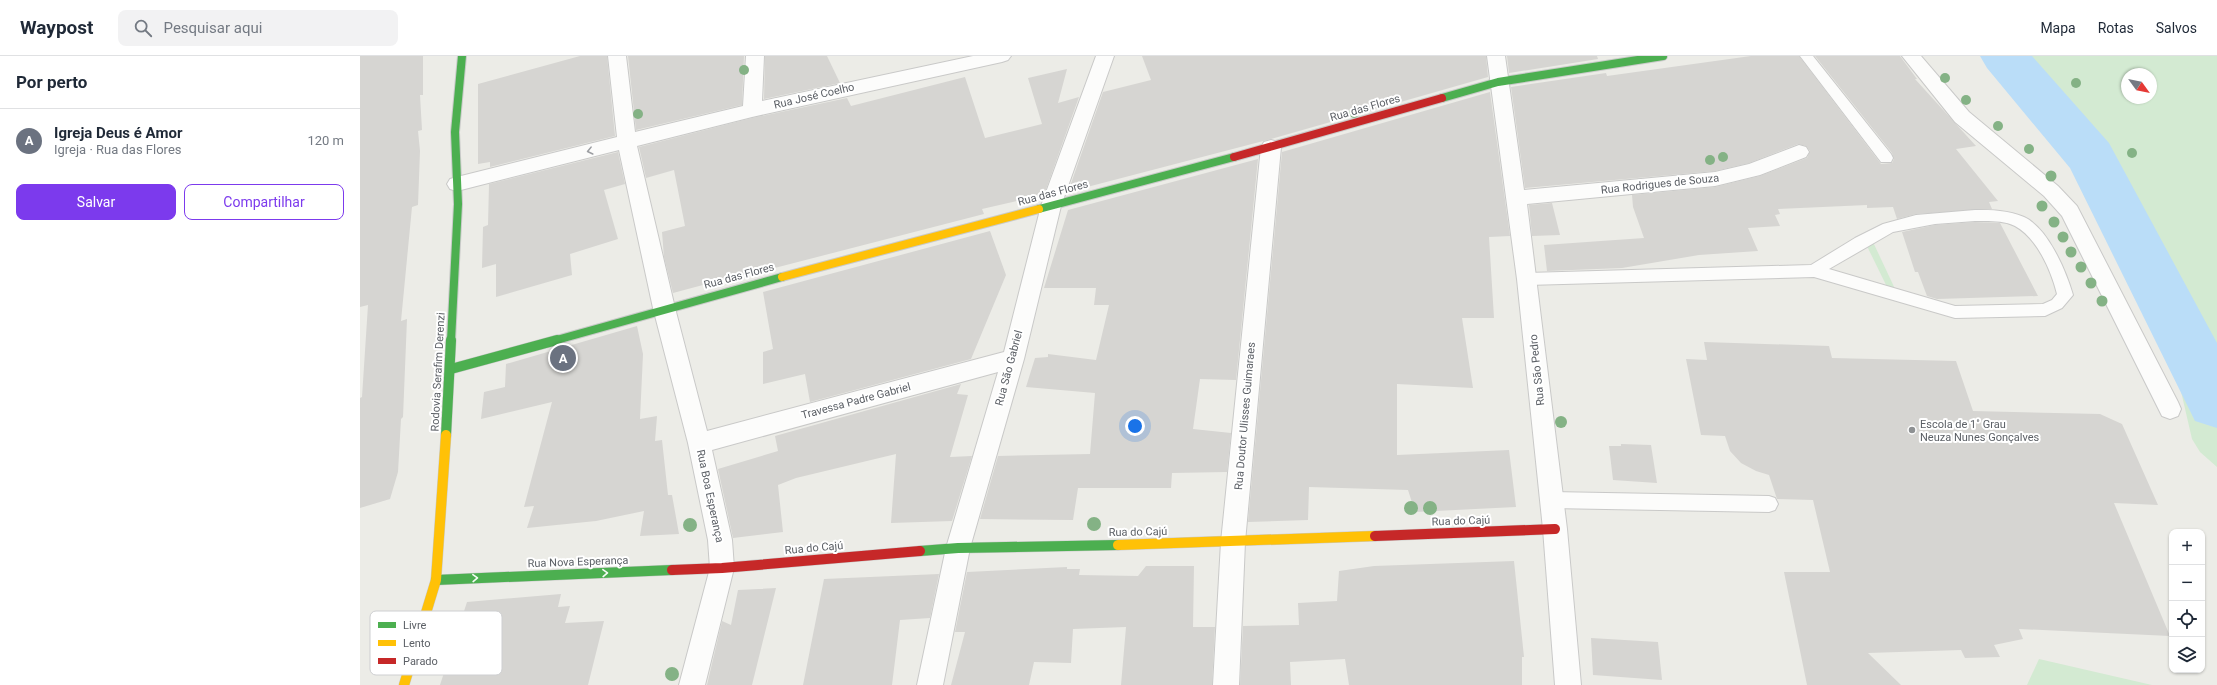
<!DOCTYPE html>
<html lang="pt">
<meta charset="utf-8">
<style>
body{margin:0;font-family:Roboto,sans-serif;background:#f2f2f3;color:#1f2937}
.controls{position:absolute;right:12px;bottom:12px;display:grid;overflow:hidden;border-radius:8px;box-shadow:0 1px 3px #0004}
.controls button{width:36px;height:36px;display:grid;place-items:center;padding:0;border:0;border-bottom:1px solid #e0e1e3;background:#fff;color:#1f2937;font:20px sans-serif}
.compass{position:absolute;left:1761px;top:12px;width:36px;height:36px;border-radius:50%;background:#fff;box-shadow:0 1px 3px #0004;rotate:123deg}
.you{position:absolute;left:775px;top:370px;width:14px;height:14px;margin:-10px;border:3px solid #fff;border-radius:50%;background:#1a73e8;box-shadow:0 0 0 6px #1a73e833}
.badge{display:grid;place-items:center;width:26px;height:26px;border-radius:50%;background:#7c3aed;color:#fff;font-size:13px;font-weight:700}
.pin{position:absolute;translate:-50% -50%;border:2px solid #fff;box-shadow:0 1px 4px #0006}
.list{margin:0;padding:0;list-style:none}
h2{display:flex;justify-content:space-between;align-items:center;height:52px;margin:0;padding:0 16px;font-size:17px}
h2 small{font-size:13px;font-weight:400;color:#747a83}
.list li{display:grid;grid-template-columns:26px 1fr auto;gap:12px;align-items:center;box-sizing:border-box;height:64px;padding:0 16px;border-top:1px solid #e0e1e3}
.list b{display:block;font-size:15px;white-space:nowrap}
.list p{margin:0;font-size:13px;white-space:nowrap;color:#747a83}
.list em{font-size:13px;font-style:normal;color:#747a83}
.actions{display:flex;gap:8px;padding:12px 16px}
.actions a{flex:1;padding:9px 0;border:1px solid #7c3aed;border-radius:8px;text-align:center;font-size:14px;color:#7c3aed}
.actions .main{background:#7c3aed;color:#fff}
.icon{flex:none;width:22px;height:22px;fill:none;stroke:currentColor;stroke-width:2;stroke-linecap:round;stroke-linejoin:round}
.map{position:relative;flex:none;width:1857px;height:629px;overflow:hidden}
header{display:flex;align-items:center;gap:24px;box-sizing:border-box;height:56px;padding:0 20px;background:#fff;border-bottom:1px solid #e0e1e3}
header strong{font-size:19px}
nav{display:flex;gap:22px;margin-inline-start:auto;font-size:14px}
.search{width:280px;height:36px;background:#f2f2f3;display:flex;align-items:center;gap:10px;box-sizing:border-box;padding:0 14px;border-radius:8px;color:#747a83;font-size:15px}
main{display:flex}
aside{flex:1;background:#fff}
.map>svg:first-child{display:block}
</style>
<header>
<strong>Waypost</strong>
<div class="search"><svg class="icon" aria-label="search" viewBox="0 0 24 24"><circle cx="10" cy="10" r="6"/><path d="M15 15l6 6"/></svg>Pesquisar aqui</div>
<nav><a>Mapa</a><a>Rotas</a><a>Salvos</a></nav>
</header>
<main>
<aside>
<h2>Por perto<small></small></h2>
<ul class="list">
<li><span class="badge" style="background:#6b7280">A</span><div><b>Igreja Deus é Amor</b><p>Igreja · Rua das Flores</p></div><em>120 m</em></li>
</ul>
<div class="actions"><a class="main">Salvar</a><a>Compartilhar</a></div>
</aside>
<div class="map">
<svg width="1857" height="629" viewBox="0 0 1857 629">
<rect width="100%" height="100%" fill="#ecece7"/>
<g fill="#d3ead2" fill-rule="evenodd">
<path d="M 1643,0 L 1857,0 L 1857,411 L 1840,396 L 1832,383 L 1820,331 L 1798,252 L 1771,172 L 1741,117 L 1699,70 ZM 1767,18 L 1791,18 L 1791,42 L 1767,42 Z"/>
<path d="M 1505,186 L 1513,186 L 1536,235 L 1529,235 Z"/>
<path d="M 1679,603 L 1792,629 L 1667,629 Z"/>
</g>
<g fill="none" stroke-linecap="round" stroke-linejoin="round">
<path fill="#baddf8" fill-rule="evenodd" d="M 1620,0 L 1672,0 L 1749,87 L 1857,287 L 1857,372 L 1835,365 L 1710,112 L 1627,12 Z"/>
</g>
<g fill="#d6d5d2">
<path d="M 0,0 L 63,0 L 63,39 L 60,39 L 62,74 L 58,75 L 60,95 L 58,149 L 52,151 L 41,265 L 47,263 L 43,361 L 41,363 L 38,416 L 30,443 L 0,452 L 0,342 L 2,341 L 8,249 L 0,251 Z"/>
<path d="M 220,0 L 247,0 L 255,80 L 130,111 L 130,106 L 118,108 L 118,28 Z"/>
<path d="M 268,0 L 384,0 L 382,49 L 276,74 Z"/>
<path d="M 405,0 L 467,0 L 480,27 L 404,43 Z"/>
<path d="M 782,0 L 1126,0 L 1128,21 L 911,83 L 708,136 L 743,36 L 791,24 Z"/>
<path d="M 1147,0 L 1237,0 L 1238,3 L 1149,17 Z"/>
<path d="M 1391,0 L 1439,0 L 1521,108 L 1532,107 L 1534,103 L 1532,97 L 1455,0 L 1540,0 L 1557,23 L 1555,23 L 1616,90 L 1596,93 L 1638,145 L 1629,146 L 1632,153 L 1556,158 L 1537,163 L 1533,151 L 1507,152 L 1507,149 L 1418,153 L 1420,158 L 1415,159 L 1420,170 L 1388,172 L 1398,195 L 1339,199 L 1262,212 L 1187,215 L 1184,189 L 1284,182 L 1273,151 L 1272,139 L 1355,131 L 1400,120 L 1447,102 L 1450,95 L 1446,90 L 1438,88 L 1389,107 L 1355,115 L 1165,132 L 1151,31 L 1246,17 L 1247,20 Z"/>
<path d="M 707,13 L 698,47 L 719,41 L 684,139 L 622,153 L 624,158 L 399,216 L 399,214 L 313,237 L 304,201 L 302,176 L 325,170 L 314,114 L 286,122 L 279,91 L 392,62 L 487,42 L 491,50 L 605,21 L 625,82 L 682,68 L 668,22 Z"/>
<path d="M 1130,36 L 1150,180 L 1129,181 L 1134,262 L 1102,262 L 1113,332 L 1037,328 L 1037,399 L 1149,394 L 1156,451 L 1055,456 L 1048,434 L 949,431 L 948,464 L 888,466 L 922,96 Z"/>
<path d="M 258,96 L 265,128 L 244,134 L 258,183 L 210,198 L 212,219 L 136,241 L 136,208 L 122,212 L 123,171 L 128,169 L 129,128 Z"/>
<path d="M 898,103 L 876,324 L 840,323 L 833,373 L 871,377 L 867,416 L 812,417 L 811,432 L 718,432 L 713,464 L 620,463 L 638,400 L 730,398 L 735,337 L 666,331 L 675,302 L 688,301 L 688,298 L 736,304 L 749,249 L 734,249 L 736,232 L 684,232 L 708,154 Z"/>
<path d="M 1192,147 L 1200,179 L 1172,180 L 1169,149 Z"/>
<path d="M 1615,166 L 1640,167 L 1678,240 L 1577,243 L 1567,240 L 1558,216 L 1555,216 L 1542,176 L 1575,169 Z"/>
<path d="M 630,175 L 646,219 L 611,303 L 450,346 L 445,318 L 403,328 L 403,296 L 413,293 L 403,236 Z"/>
<path d="M 277,270 L 283,298 L 280,363 L 297,360 L 295,385 L 302,384 L 308,439 L 312,439 L 319,478 L 280,480 L 284,455 L 236,465 L 167,472 L 174,450 L 164,451 L 192,346 L 121,363 L 124,336 L 145,331 L 146,308 Z"/>
<path d="M 1344,286 L 1469,290 L 1472,302 L 1596,305 L 1613,355 L 1740,358 L 1762,368 L 1798,449 L 1754,447 L 1810,580 L 1659,573 L 1663,583 L 1634,589 L 1640,601 L 1605,602 L 1601,594 L 1508,597 L 1541,629 L 1447,629 L 1424,516 L 1470,516 L 1453,444 L 1417,443 L 1409,419 L 1396,415 L 1381,407 L 1370,395 L 1365,380 L 1341,379 L 1326,303 L 1347,304 Z"/>
<path d="M 601,328 L 597,338 L 608,339 L 590,401 L 612,400 L 592,465 L 531,467 L 536,398 L 436,422 L 418,429 L 423,476 L 373,482 L 358,413 L 418,395 L 415,380 Z"/>
<path d="M 1261,388 L 1291,389 L 1297,427 L 1253,424 L 1249,390 L 1261,390 Z"/>
<path d="M 1154,505 L 1164,601 L 1162,601 L 1162,629 L 989,629 L 985,603 L 930,606 L 931,629 L 880,629 L 883,570 L 939,569 L 938,547 L 977,545 L 979,515 L 1014,510 Z"/>
<path d="M 786,510 L 834,510 L 833,571 L 855,571 L 852,629 L 761,629 L 766,571 L 713,573 L 711,607 L 674,606 L 669,629 L 591,629 L 605,576 L 595,576 L 607,516 L 707,511 L 707,513 L 720,513 L 719,519 L 778,520 Z"/>
<path d="M 579,518 L 570,562 L 540,564 L 532,629 L 443,629 L 464,523 Z"/>
<path d="M 416,532 L 392,629 L 347,629 L 362,565 L 371,569 L 378,534 Z"/>
<path d="M 201,538 L 198,551 L 210,550 L 205,567 L 244,565 L 228,629 L 80,629 L 107,546 Z"/>
<path d="M 1231,582 L 1298,586 L 1302,624 L 1233,619 Z"/>
</g>
<g fill="none" stroke-linecap="round" stroke-linejoin="round">
<defs>
<g id="lane">
<path d="M 1440,0 L 1453,0 L 1531,98 L 1533,102 L 1531,106 L 1521,106 Z"/>
<path d="M 1615,154 C 1632,154 1648,154 1664,161 C 1688,172 1706,215 1713,239 L 1702,252 L 1685,260 L 1595,262 L 1454,221 L 1167,229 L 1162,227 L 1159,223 L 1162,219 L 1167,217 L 1451,209 L 1495,182 L 1523,168 L 1556,159 ZM 1615,165 C 1627,165 1643,164 1655,170 C 1677,182 1691,214 1697,238 L 1692,244 L 1683,248 L 1595,250 L 1469,213 L 1533,176 L 1575,168 Z"/>
<path d="M 1191,436 L 1409,440 L 1415,442 L 1418,448 L 1415,454 L 1409,456 L 1191,452 L 1185,450 L 1182,444 L 1185,438 Z"/>
</g>
<g id="street">
<path d="M 248,0 L 266,0 L 275,76 L 383,50 L 386,0 L 404,0 L 402,45 L 613,0 L 651,0 L 648,4 L 642,6 L 392,61 L 277,90 L 315,252 L 347,375 L 644,296 L 681,150 L 736,0 L 754,0 L 701,150 L 664,303 L 610,492 L 583,629 L 557,629 L 586,492 L 638,316 L 352,394 L 372,484 L 374,512 L 345,629 L 319,629 L 350,512 L 348,484 L 328,387 L 293,252 L 259,94 L 97,135 L 90,133 L 87,128 L 90,123 L 97,121 L 257,81 Z"/>
<path d="M 1127,0 L 1145,0 L 1164,134 L 1355,116 L 1389,108 L 1439,89 L 1446,91 L 1449,96 L 1446,101 L 1400,119 L 1355,130 L 1167,148 L 1207,473 L 1221,629 L 1195,629 L 1183,473 L 1157,223 Z"/>
<path d="M 1542,0 L 1561,0 L 1609,56 L 1698,130 L 1717,150 L 1818,346 L 1821,353 L 1818,360 L 1810,363 L 1802,360 L 1702,160 L 1684,140 L 1595,66 Z"/>
<path d="M 911,84 L 918,86 L 921,91 L 885,486 L 879,629 L 853,629 L 861,486 L 901,91 L 904,86 Z"/>
</g>
<g id="fast-far1">
<path d="M 1082,42 L 1138,26 L 1303,0"/>
<path d="M 679,153 L 874,101"/>
<path d="M 91,285 L 98,148 L 95,76 L 102,0"/>
<path d="M 193,285 L 422,221"/>
</g>
<g id="fast">
<path d="M 91,313 L 197,284"/>
<path d="M 86,379 L 91,284"/>
<path d="M 560,495 L 598,492 L 758,489"/>
<path d="M 76,524 L 312,514"/>
</g>
<path id="slow-far1" d="M 422,221 L 679,153"/>
<g id="slow">
<path d="M 758,489 L 1015,480"/>
<path d="M 44,629 L 76,524 L 86,379"/>
</g>
<path id="jam-far1" d="M 874,101 L 1082,42"/>
<g id="jam">
<path d="M 1015,480 L 1195,473"/>
<path d="M 312,514 L 362,512 L 560,495"/>
</g>
</defs>
<use href="#lane" stroke="#c9c9c8" stroke-width="2"/>
<use href="#street" stroke="#c9c9c8" stroke-width="2"/>
<use href="#fast-far1" stroke="#c9cac9" stroke-width="10"/>
<use href="#fast" stroke="#c9cac9" stroke-width="11"/>
<use href="#slow-far1" stroke="#c9cac9" stroke-width="10"/>
<use href="#slow" stroke="#c9cac9" stroke-width="11"/>
<use href="#jam-far1" stroke="#c9cac9" stroke-width="10"/>
<use href="#jam" stroke="#c9cac9" stroke-width="11"/>
<use href="#lane" fill="#fcfcfb" fill-rule="evenodd"/>
<use href="#street" fill="#fcfcfb" fill-rule="evenodd"/>
<use href="#fast-far1" stroke="#4caf50" stroke-width="8"/>
<use href="#fast" stroke="#4caf50" stroke-width="10"/>
<use href="#slow-far1" stroke="#ffc107" stroke-width="8"/>
<use href="#slow" stroke="#ffc107" stroke-width="10"/>
<use href="#jam-far1" stroke="#c62828" stroke-width="8"/>
<use href="#jam" stroke="#c62828" stroke-width="10"/>
</g>
<g fill="#84b285">
<circle cx="384" cy="14" r="5"/>
<circle cx="1585" cy="22" r="5"/>
<circle cx="1716" cy="27" r="5"/>
<circle cx="1606" cy="44" r="5"/>
<circle cx="994" cy="57" r="5"/>
<circle cx="278" cy="58" r="5"/>
<circle cx="1638" cy="70" r="5"/>
<circle cx="1669" cy="93" r="5"/>
<circle cx="1772" cy="97" r="5"/>
<circle cx="1363" cy="101" r="5"/>
<circle cx="1350" cy="104" r="5"/>
<circle cx="1691" cy="120" r="5.5"/>
<circle cx="1682" cy="150" r="5.5"/>
<circle cx="1694" cy="166" r="5.5"/>
<circle cx="1703" cy="181" r="5.5"/>
<circle cx="1711" cy="196" r="5.5"/>
<circle cx="1721" cy="211" r="5.5"/>
<circle cx="1731" cy="227" r="5.5"/>
<circle cx="1742" cy="245" r="5.5"/>
<circle cx="1201" cy="366" r="6"/>
<circle cx="1051" cy="452" r="7"/>
<circle cx="1070" cy="452" r="7"/>
<circle cx="734" cy="468" r="7"/>
<circle cx="330" cy="469" r="7"/>
<circle cx="312" cy="618" r="7"/>
</g>
<defs><path id="oneway-chevron" d="M-2-3.5L2.5 0L-2 3.5" fill="none" stroke-width="1.6" stroke-linecap="round" stroke-linejoin="round"/></defs>
<use stroke="#9c9ea2" href="#oneway-chevron" transform="translate(230 95) rotate(166)"/>
<g stroke="#f6fbf6">
<use href="#oneway-chevron" transform="translate(245 517) rotate(-2)"/>
<use href="#oneway-chevron" transform="translate(115 522) rotate(-2)"/>
</g>
<circle fill="#8e9193" stroke="#fff" stroke-width="1.5" cx="1552" cy="374" r="4"/>
<g text-anchor="middle" dominant-baseline="central" stroke-width="4" stroke-linejoin="round" paint-order="stroke">
<g font-size="11" fill="#5c6066" stroke="#fff">
<text transform="translate(454 40) rotate(-13)">Rua José Coelho</text>
<text transform="translate(1005 52) rotate(-16)">Rua das Flores</text>
<text transform="translate(1300 128) rotate(-6)">Rua Rodrigues de Souza</text>
<text transform="translate(693 137) rotate(-15)">Rua das Flores</text>
<text transform="translate(379 220) rotate(-15)">Rua das Flores</text>
<text transform="translate(649 312) rotate(-75)">Rua São Gabriel</text>
<text transform="translate(1177 314) rotate(-96)">Rua São Pedro</text>
<text transform="translate(78 316) rotate(-87)">Rodovia Serafim Derenzi</text>
<text transform="translate(496 345) rotate(-15)">Travessa Padre Gabriel</text>
<text transform="translate(885 360) rotate(-85)">Rua Doutor Ulisses Guimaraes</text>
<text transform="translate(350 440) rotate(78)">Rua Boa Esperança</text>
<text transform="translate(1101 465) rotate(-2)">Rua do Cajú</text>
<text transform="translate(778 476) rotate(-1)">Rua do Cajú</text>
<text transform="translate(454 492) rotate(-5)">Rua do Cajú</text>
<text transform="translate(218 506) rotate(-2)">Rua Nova Esperança</text>
</g>
<g font-size="11" fill="#5c6066" stroke="#fff" text-anchor="start">
<text x="1560" y="368">Escola de 1˚ Grau<tspan x="1560" dy="13">Neuza Nunes Gonçalves</tspan></text>
</g>
</g>
<rect x="10" y="555" width="132" height="64" rx="6" fill="#fff" stroke="#cecfd1" stroke-width="1"/>
<rect x="18" y="566" width="18" height="6" fill="#4caf50"/>
<rect x="18" y="584" width="18" height="6" fill="#ffc107"/>
<rect x="18" y="602" width="18" height="6" fill="#c62828"/>
<g font-size="11" fill="#5c6066">
<text x="43" y="573">Livre</text>
<text x="43" y="591">Lento</text>
<text x="43" y="609">Parado</text>
</g>
</svg>
<div class="controls">
<button>+</button>
<button>−</button>
<button><svg class="icon" aria-label="locate" viewBox="0 0 24 24"><circle cx="12" cy="12" r="6"/><path d="M12 2v4M12 18v4M2 12h4M18 12h4"/></svg></button>
<button><svg class="icon" aria-label="layers" viewBox="0 0 24 24"><path d="M12 4l9 5-9 5-9-5zM3 14l9 5 9-5"/></svg></button>
</div>
<svg class="compass" viewBox="-18 -18 36 36"><path d="M0-13l5 13h-10z" fill="#e53935"/><path d="M0 13l5-13h-10z" fill="#747a83"/></svg>
<div class="you"></div>
<div class="pin badge" style="left:203px;top:302px;background:#6b7280">A</div>
</div>
</main>
